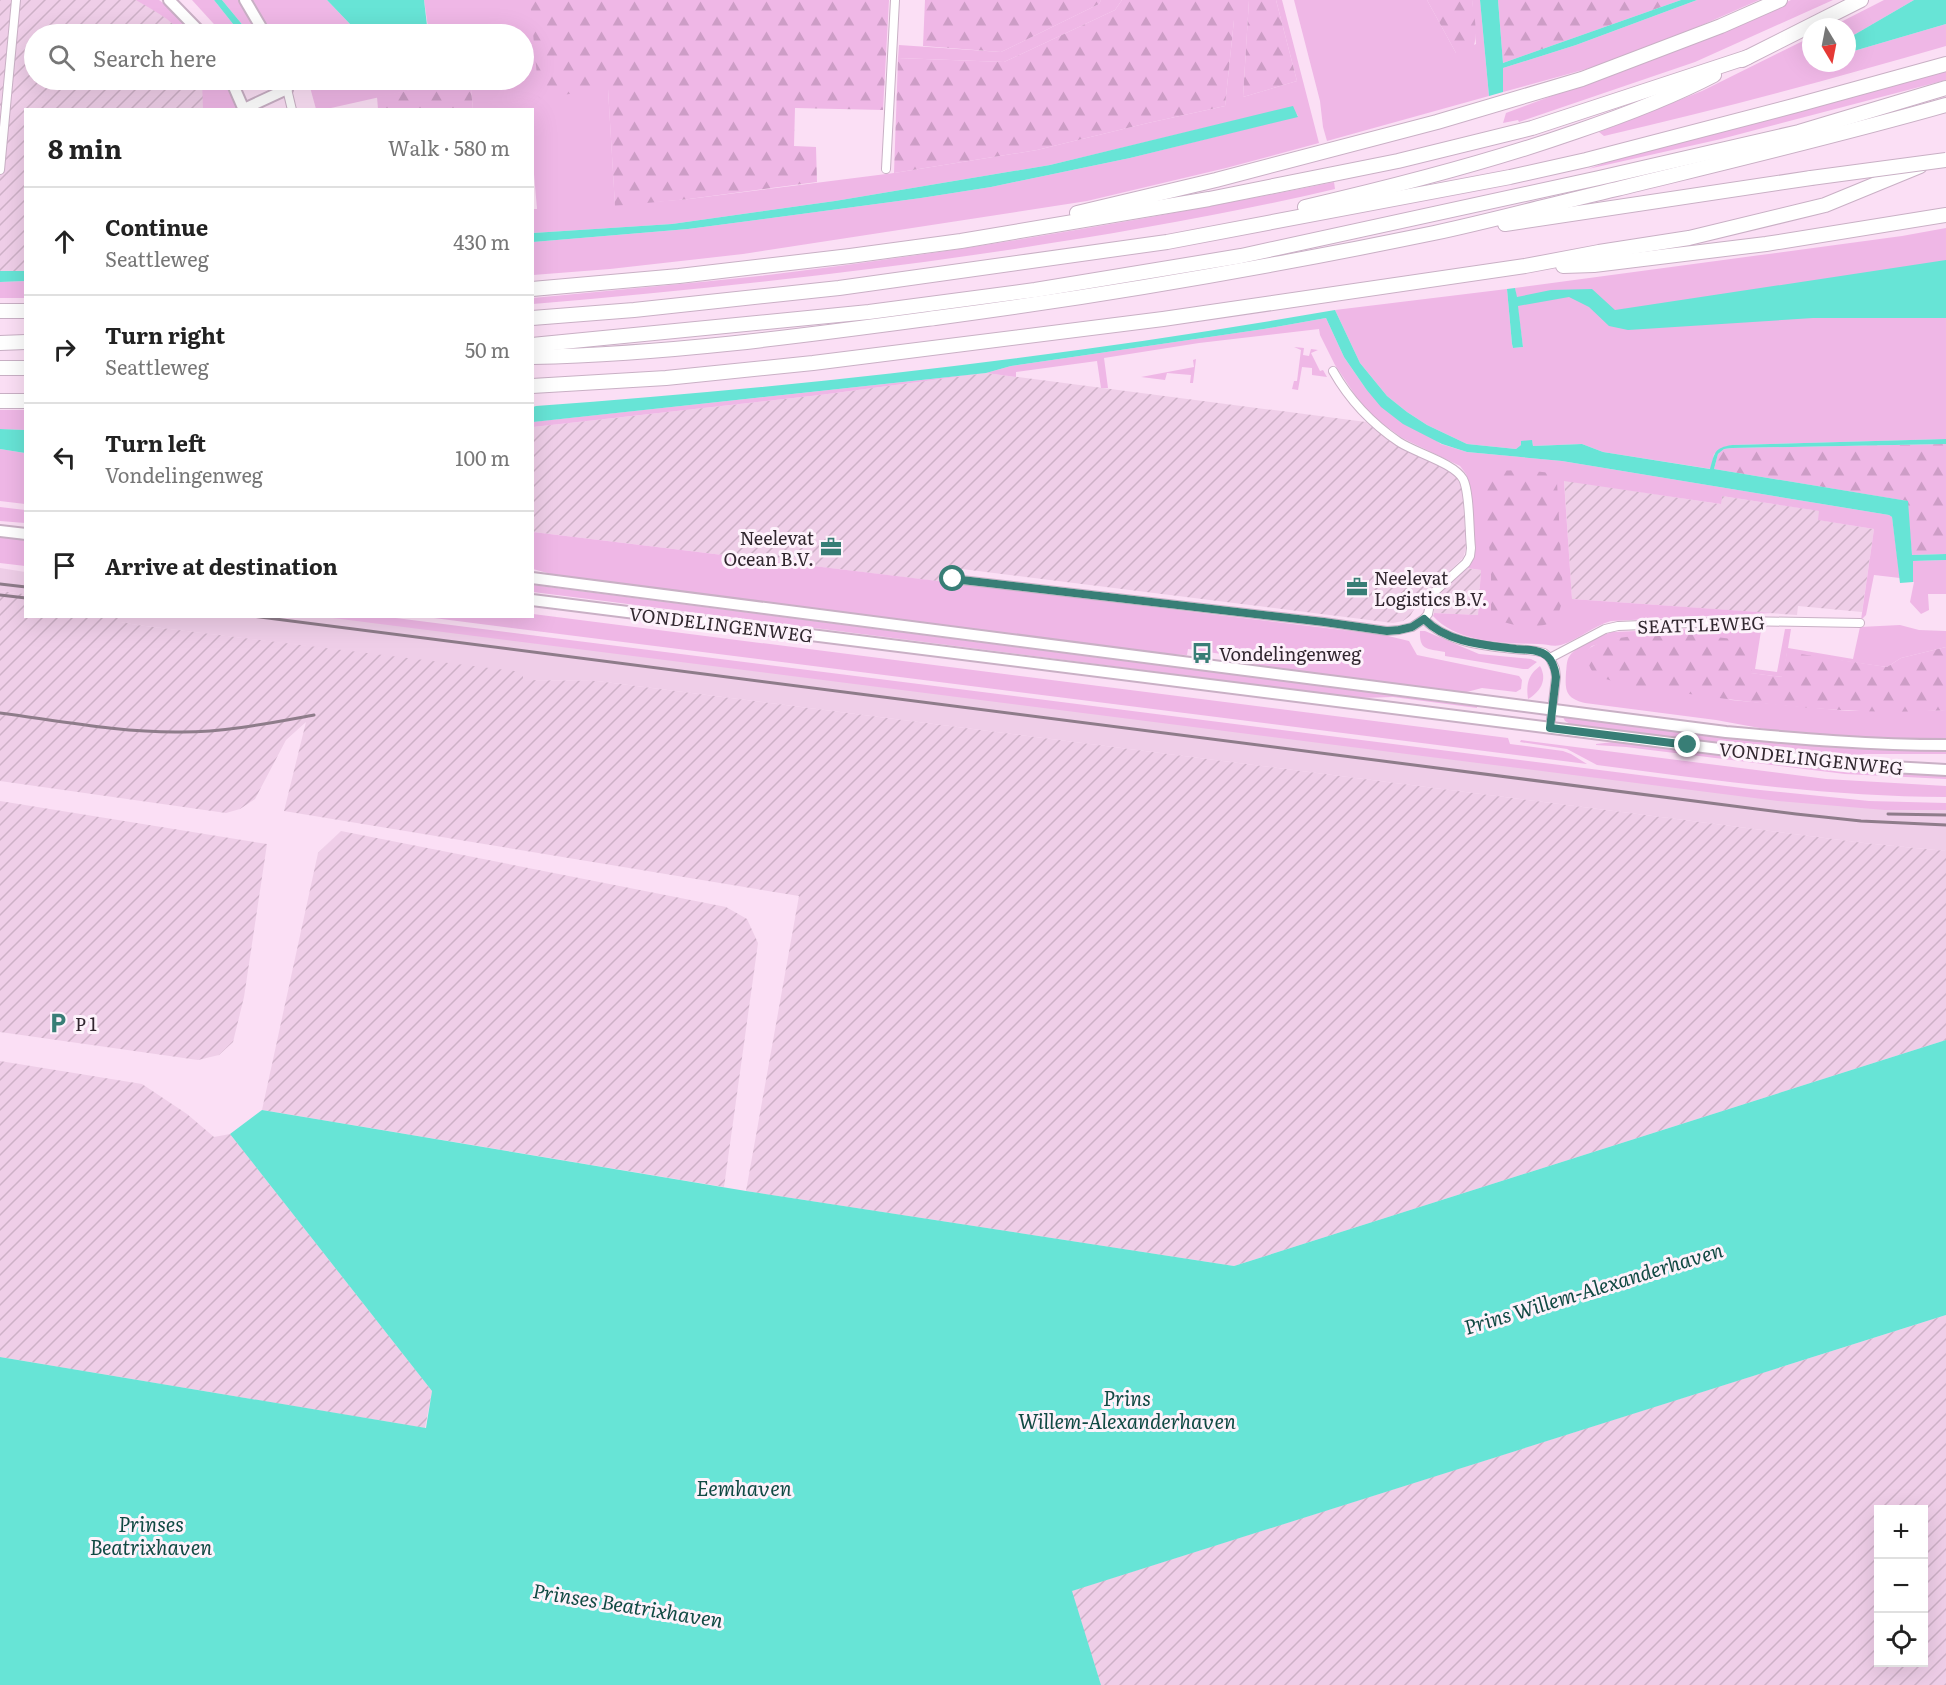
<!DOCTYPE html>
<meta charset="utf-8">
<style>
body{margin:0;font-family:Literata,serif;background:#f6f6f6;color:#222}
.controls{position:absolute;right:18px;bottom:18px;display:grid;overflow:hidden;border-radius:0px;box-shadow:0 6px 24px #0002}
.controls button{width:54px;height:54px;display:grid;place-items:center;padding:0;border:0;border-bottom:2px solid #e0e0e0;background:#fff;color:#222;font:30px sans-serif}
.compass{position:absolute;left:1802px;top:18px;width:54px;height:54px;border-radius:50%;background:#fff;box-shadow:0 6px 24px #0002;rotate:170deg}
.stop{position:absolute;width:18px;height:18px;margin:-14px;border:4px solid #387e76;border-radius:50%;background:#fff}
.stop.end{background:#387e76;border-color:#fff;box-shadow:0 2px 6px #0008}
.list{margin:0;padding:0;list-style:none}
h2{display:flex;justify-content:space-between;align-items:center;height:78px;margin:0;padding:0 24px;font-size:26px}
h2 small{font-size:20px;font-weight:400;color:#767676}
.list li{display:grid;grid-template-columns:39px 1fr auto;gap:18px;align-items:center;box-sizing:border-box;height:108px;padding:0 24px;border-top:2px solid #e0e0e0}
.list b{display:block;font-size:22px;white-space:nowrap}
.list p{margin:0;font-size:20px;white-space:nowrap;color:#767676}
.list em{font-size:20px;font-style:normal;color:#767676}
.icon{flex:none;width:33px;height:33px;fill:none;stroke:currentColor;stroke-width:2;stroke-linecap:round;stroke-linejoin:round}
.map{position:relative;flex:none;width:1946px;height:1685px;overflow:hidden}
.search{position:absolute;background:#fff;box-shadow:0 6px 24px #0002;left:24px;top:24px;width:510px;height:66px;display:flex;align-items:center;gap:15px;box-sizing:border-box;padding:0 21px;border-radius:33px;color:#767676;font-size:22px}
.panel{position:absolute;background:#fff;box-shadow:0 6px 24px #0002;left:24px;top:108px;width:510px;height:510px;border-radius:0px}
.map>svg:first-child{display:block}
</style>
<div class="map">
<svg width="1946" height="1685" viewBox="0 0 1946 1685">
<defs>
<pattern id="industrial-furrows" width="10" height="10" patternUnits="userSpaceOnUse" patternTransform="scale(1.5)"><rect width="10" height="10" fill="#efcee8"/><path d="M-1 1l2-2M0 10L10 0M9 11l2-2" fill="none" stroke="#cdb1c7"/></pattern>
<pattern id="forest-firs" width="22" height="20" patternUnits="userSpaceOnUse" patternTransform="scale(1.5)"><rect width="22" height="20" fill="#efb7e6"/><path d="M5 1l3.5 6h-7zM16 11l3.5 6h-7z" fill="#cd9dc6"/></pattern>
</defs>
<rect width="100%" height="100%" fill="#fbdff5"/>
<g fill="#efcee8">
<path d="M 0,568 L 25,572 L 25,594 L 0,591 Z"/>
<path d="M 121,616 L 374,617 L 1750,790 L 1869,802 L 1946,804 L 1946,851 L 1864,843 L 597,681 L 523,680 L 523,673 L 137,625 L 120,622 Z"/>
</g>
<g fill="url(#industrial-furrows)" fill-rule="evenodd">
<path d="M 0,0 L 142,0 L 187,34 L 34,34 L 34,80 L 204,80 L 203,109 L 26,110 L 25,276 L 0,276 Z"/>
<path d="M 986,373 L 1366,422 L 1397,446 L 1452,472 L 1456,476 L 1462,488 L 1466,548 L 1463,558 L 1422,597 L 1410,616 L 1403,621 L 1393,623 L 954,568 L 952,583 L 533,532 L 533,427 L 820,395 Z"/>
<path d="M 1564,480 L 1720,504 L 1722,496 L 1820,511 L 1819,520 L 1874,529 L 1862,612 L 1798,606 L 1797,615 L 1572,599 Z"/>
<path d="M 1467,568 L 1481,570 L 1478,615 L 1434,613 L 1434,597 Z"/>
<path d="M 0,591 L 25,594 L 26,616 L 121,617 L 121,622 L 137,625 L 523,672 L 523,680 L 597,681 L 1864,843 L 1946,851 L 1946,1040 L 1234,1266 L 746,1191 L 799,896 L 284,811 L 306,722 L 286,740 L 255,799 L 240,809 L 226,813 L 0,781 Z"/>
<path d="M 0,801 L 267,844 L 244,997 L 233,1042 L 219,1055 L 198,1060 L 0,1032 Z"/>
<path d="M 341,831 L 726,907 L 747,919 L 758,943 L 724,1187 L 262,1110 L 318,853 Z"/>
<path d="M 0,1061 L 142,1084 L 187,1114 L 214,1137 L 230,1134 L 432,1391 L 425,1428 L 0,1357 Z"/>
<path d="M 1946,1315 L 1946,1685 L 1101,1685 L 1071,1591 ZM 1878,1510 L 1924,1510 L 1924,1662 L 1878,1662 Z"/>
</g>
<g fill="#efb7e6">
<path d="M 136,0 L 159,0 L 167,6 L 194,34 L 183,34 C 171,19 151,9 136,0 Z"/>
<path d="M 192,0 L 214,0 L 241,34 L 223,34 Z"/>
<path d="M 222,0 L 241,0 L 262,34 L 250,34 Z"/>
<path d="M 250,0 L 327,0 L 350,24 L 353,34 L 273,34 Z"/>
<path d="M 424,0 L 530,0 L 608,89 L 615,205 L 689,199 L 894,173 L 1037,150 L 1148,123 L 1225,106 L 1234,20 L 1234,0 L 1249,0 L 1243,97 L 1297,81 L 1276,0 L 1282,0 L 1319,143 L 1226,168 L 1087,201 L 743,254 L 610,269 L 533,275 L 533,242 L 688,229 L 921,198 L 991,187 L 1130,158 L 1298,116 L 1292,107 L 1050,165 L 835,201 L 672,224 L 533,233 L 533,209 L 537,209 L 532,151 L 532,110 L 473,109 L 470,80 L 524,80 L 524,34 L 429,34 Z"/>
<path d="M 1101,0 L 1122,0 L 1115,10 L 1004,62 L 898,58 L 899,45 L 1001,52 L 1099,4 Z"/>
<path d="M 1294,0 L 1427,0 L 1456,53 L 1476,44 L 1472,0 L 1480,0 L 1489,96 L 1327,141 L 1323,127 L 1320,101 Z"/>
<path d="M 1697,0 L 1759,0 L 1677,36 L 1601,65 L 1503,92 L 1503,68 L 1576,45 Z"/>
<path d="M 1791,0 L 1833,0 L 1695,62 L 1519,122 L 1518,120 L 1503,123 L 1506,113 C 1602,77 1698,43 1791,0 Z"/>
<path d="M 1884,0 L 1914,0 L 1847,39 L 1847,27 L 1831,27 Z"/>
<path d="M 1946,24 L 1946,46 C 1833,79 1719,109 1604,136 L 1599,132 L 1702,91 L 1811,37 L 1811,63 L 1847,63 L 1847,53 Z"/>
<path d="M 1946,70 L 1946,80 L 1721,139 L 1588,169 L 1640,150 Z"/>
<path d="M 202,80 L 224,80 L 238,109 L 203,109 Z"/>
<path d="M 308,80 L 369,80 L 371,85 L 401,80 L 456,80 L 322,110 L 316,109 Z"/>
<path d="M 1334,182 L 1335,189 C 1225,215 1113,234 1001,251 C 845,274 689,291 533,304 L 533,298 C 611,290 690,284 768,275 C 958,252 1146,220 1334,182 Z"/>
<path d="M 1946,228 L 1946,439 L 1732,445 L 1714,454 L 1711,469 L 1603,452 L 1582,444 L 1533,446 L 1532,441 L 1522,441 L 1521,445 L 1516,449 L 1467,444 L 1427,425 L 1407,412 L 1387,396 L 1360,363 L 1335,310 L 1507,289 L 1512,344 L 1513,348 L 1523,347 L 1515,288 L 1902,236 Z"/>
<path d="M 25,281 L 25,298 L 0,298 L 0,282 Z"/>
<path d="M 1326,318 L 1344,357 L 1366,389 L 1441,444 L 1467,452 L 1562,461 L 1889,515 L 1892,517 L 1900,578 L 1874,575 L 1866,615 L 1861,620 L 1874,529 L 1818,520 L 1819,511 L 1722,496 L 1721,504 L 1564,481 L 1572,599 L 1772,613 L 1611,621 C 1593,626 1578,640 1561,645 C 1553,647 1546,644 1538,644 C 1504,643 1457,643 1433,616 L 1434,613 L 1478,615 L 1481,570 L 1467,568 L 1471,563 L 1475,552 L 1470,491 L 1466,474 L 1460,466 L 1402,438 L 1375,418 L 1361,404 L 1335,365 L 1320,335 L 1319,329 L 1199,343 L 1104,358 L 1108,388 L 1101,388 L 1097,361 L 1016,372 L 1016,377 L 986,373 L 820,395 L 533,427 L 532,422 L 986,373 L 1011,366 L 1264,329 Z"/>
<path d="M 1294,347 L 1304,348 L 1303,355 L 1309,356 L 1311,349 L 1318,350 L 1311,353 L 1320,371 L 1323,370 L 1327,377 L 1312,375 L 1312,368 L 1302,367 L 1298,390 L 1292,389 L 1294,381 L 1297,381 L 1301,350 Z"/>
<path d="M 1196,359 L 1193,383 L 1190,383 L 1191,375 L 1167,373 L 1165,380 L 1141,377 L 1194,367 L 1193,360 Z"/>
<path d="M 0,410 L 25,410 L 25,430 L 0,429 Z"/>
<path d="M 0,449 L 25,453 L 25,504 L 0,501 Z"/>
<path d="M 0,507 L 25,510 L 25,523 L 0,521 Z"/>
<path d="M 533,532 L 1384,635 L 1409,641 L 1417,655 L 1519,676 L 1522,680 L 1521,689 L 1516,692 L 1482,688 L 1463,693 L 1261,666 L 1228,658 L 1228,655 L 1188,649 L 1187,655 L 1163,654 L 565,578 L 533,569 Z"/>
<path d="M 0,535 L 25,538 L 25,566 L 0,563 Z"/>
<path d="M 1946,560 L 1946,594 L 1928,594 L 1929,610 L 1921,614 L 1910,602 L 1914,582 L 1913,582 L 1912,561 Z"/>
<path d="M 533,585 L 1477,706 L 1477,708 L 1393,697 L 1360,698 L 589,599 L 533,592 Z"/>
<path d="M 533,614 L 1508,738 L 1510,744 L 1563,751 L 1571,754 L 1587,764 L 426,617 L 532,616 Z"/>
<path d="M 325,617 L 388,617 L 1750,789 L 1869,801 L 1946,803 L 1946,810 L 1885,810 L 1778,801 Z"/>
<path d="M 1900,625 L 1919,630 L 1946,631 L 1946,647 L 1901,658 L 1887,667 L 1787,653 L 1783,677 L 1750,673 L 1690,634 L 1620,638 L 1592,646 L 1587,651 L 1731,700 L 1849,711 L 1921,711 L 1946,710 L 1946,740 L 1842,737 L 1781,732 L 1716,720 L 1585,703 C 1565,698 1565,690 1566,672 C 1567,665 1566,660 1571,654 C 1578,646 1602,635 1612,632 L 1741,627 L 1747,631 L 1761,631 L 1755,669 L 1777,672 L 1785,629 L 1791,629 L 1788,648 L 1853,659 L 1860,627 Z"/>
<path d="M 1420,631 L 1425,631 L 1479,654 L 1531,659 L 1537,662 L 1528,669 L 1523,669 L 1445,656 L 1445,652 C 1428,649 1419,651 1420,631 Z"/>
<path d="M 1540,666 C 1548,680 1540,692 1528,699 C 1526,684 1528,675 1540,666 Z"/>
<path d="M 1563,717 L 1737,739 L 1840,748 L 1946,749 L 1946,754 L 1865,754 L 1826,757 L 1572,725 L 1565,721 Z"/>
<path d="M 1521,740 L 1826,779 L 1946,786 L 1946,797 C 1829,797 1713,780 1597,765 L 1567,749 L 1520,742 Z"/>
<path d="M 1613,742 L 1845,771 L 1946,776 L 1946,779 L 1845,774 L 1626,747 L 1596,745 L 1596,744 Z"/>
</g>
<g fill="url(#forest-firs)">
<path d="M 530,0 L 889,0 L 883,110 L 795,108 L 794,146 L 816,147 L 817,182 L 689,199 L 615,206 L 608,89 L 539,98 Z"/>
<path d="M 925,0 L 1101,0 L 1099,4 L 1001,52 L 923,46 Z"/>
<path d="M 1122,0 L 1234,0 L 1234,20 L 1225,106 L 1148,123 L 1037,150 L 894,173 L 898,58 L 1004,62 L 1115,10 Z"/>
<path d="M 1249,0 L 1276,0 L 1297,81 L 1243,97 Z"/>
<path d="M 1427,0 L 1472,0 C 1474,17 1482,46 1466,57 L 1456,53 Z"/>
<path d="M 1498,0 L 1681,0 L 1503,63 Z"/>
<path d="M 456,80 L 470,80 L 473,109 L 378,109 L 377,97 Z"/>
<path d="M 1946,444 L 1946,554 L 1912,555 L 1907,501 L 1714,469 L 1718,454 L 1724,449 L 1732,448 Z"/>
<path d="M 1525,470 L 1551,473 L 1557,482 L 1563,592 C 1562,601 1561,611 1555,619 C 1544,632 1506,626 1493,617 L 1491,611 L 1491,561 L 1482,494 C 1484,467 1502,471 1525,470 Z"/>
<path d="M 1690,634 L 1750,641 L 1754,644 L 1751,673 L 1782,677 L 1787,652 L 1887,667 L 1901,658 L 1946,647 L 1946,710 C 1857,716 1769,705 1682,693 C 1662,690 1613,685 1597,675 C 1588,670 1588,660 1586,651 C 1606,632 1663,636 1690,634 Z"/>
</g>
<g fill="#67e4d6">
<path d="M 214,0 L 222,0 L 250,34 L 241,34 Z"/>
<path d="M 327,0 L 424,0 L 428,34 L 353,34 L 350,24 Z"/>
<path d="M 1480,0 L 1498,0 L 1503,63 L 1681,0 L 1697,0 L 1576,45 L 1503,68 L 1503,92 L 1489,96 Z"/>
<path d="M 1914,0 L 1946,0 L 1946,24 L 1847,53 L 1847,39 Z"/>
<path d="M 1293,106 L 1298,117 L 1130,158 L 991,187 L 921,198 L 688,229 L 533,242 L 533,233 L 672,224 L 835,201 L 1050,165 Z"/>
<path d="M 1946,260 L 1946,318 L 1813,318 L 1628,330 L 1609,326 L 1589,307 L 1569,297 L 1518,306 L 1523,347 L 1513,348 L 1512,344 L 1507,289 L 1515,288 L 1517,297 L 1551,290 L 1592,289 L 1615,310 Z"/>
<path d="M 0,271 L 25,271 L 25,281 L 0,282 Z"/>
<path d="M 1335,310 L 1360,363 L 1387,396 L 1407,412 L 1427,425 L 1467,444 L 1516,449 L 1521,445 L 1521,441 L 1532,440 L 1533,446 L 1582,444 L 1603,452 L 1710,469 C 1715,452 1714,448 1732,445 L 1946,439 L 1946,444 L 1732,448 L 1724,449 L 1718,454 L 1714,469 L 1908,501 L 1912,555 L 1946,554 L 1946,560 L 1913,561 L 1913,582 L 1900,583 L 1892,517 L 1889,515 L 1562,461 L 1467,452 L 1442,444 L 1403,424 L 1381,407 L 1366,389 L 1344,357 L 1326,318 L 1264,329 L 1011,366 L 986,373 L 533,422 L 533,407 L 536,406 C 804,387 1071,356 1335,310 Z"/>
<path d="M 0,429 L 25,430 L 25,453 L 0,449 Z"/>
<path d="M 1946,1040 L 1946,1315 L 1072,1591 L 1101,1685 L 0,1685 L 0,1357 L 426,1428 L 432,1391 L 230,1134 L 262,1110 L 746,1191 L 1234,1266 Z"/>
</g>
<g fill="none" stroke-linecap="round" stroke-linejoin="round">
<defs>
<g id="street">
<path d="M 287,89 L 292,110"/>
<path d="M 886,169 L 895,0"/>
<path d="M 0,170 L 16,0"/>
<path d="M 953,579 L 1324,622 L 1387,631 L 1399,630 L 1412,627 L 1424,619 L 1428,614 L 1432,594 L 1466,563 L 1470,556 L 1471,548 C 1469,531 1470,492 1463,479 C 1454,463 1416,453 1399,442 C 1371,423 1350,401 1333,371"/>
<path d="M 1424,619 C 1451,647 1499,647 1536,651 L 1544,653 L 1550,658 L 1605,629 L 1618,626 L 1741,621 L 1860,623"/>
<path d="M 1550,658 L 1555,669 L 1556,677 L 1550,728"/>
</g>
<g id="secondary">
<path d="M 169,0 L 202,34"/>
<path d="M 245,0 L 265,34"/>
<path d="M 231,80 L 244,110"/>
<path d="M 244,109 L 287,89 L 285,80"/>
<path d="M 0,531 L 26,534"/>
<path d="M 532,578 L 1726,732 C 1800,739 1872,745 1946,745"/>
<path d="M 532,600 L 1839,764 L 1946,770"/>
</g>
<g id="highway">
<path d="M 1742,60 L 1861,0"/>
<path d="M 1305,207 C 1396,186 1486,163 1575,132 C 1622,116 1670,98 1714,75"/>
<path d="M 1077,213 L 1216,180 L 1437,122 L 1582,79 L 1721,26 L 1780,0"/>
<path d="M 1505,224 L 1811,178"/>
<path d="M 1563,266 L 1594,265 L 1766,244 L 1946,215"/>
<path d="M 532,289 L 679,276 L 850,256 L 961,241 L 1209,199 L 1398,161 L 1532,128 L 1748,57"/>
<path d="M 0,311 L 26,311"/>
<path d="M 532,318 L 634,310 L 839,288 L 1167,242 L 1510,177 L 1586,160 L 1797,105 L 1946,64"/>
<path d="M 0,343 L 26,342"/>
<path d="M 532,345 L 869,312 L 1035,290 L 1241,256 L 1599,178 L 1799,132 L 1946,88"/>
<path d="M 532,357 C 669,354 801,336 935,318 C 1102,296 1269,267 1434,233 C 1495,220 1556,203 1617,189 C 1727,162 1837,136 1946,105"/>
<path d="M 0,368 L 26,368"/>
<path d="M 532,386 L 666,378 L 813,363 L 1163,319 L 1525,266 L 1599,252 L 1689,238 L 1825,205 L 1920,166"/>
<path d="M 0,401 L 26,401"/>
</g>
</defs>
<use href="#street" stroke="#c9b0c5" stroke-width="10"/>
<use href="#secondary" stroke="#c9b0c5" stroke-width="14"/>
<use href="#highway" stroke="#c9b0c5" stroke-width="16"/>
<use href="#street" stroke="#fff" stroke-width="8"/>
<use href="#secondary" stroke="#fff" stroke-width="10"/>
<use href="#highway" stroke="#fff" stroke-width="14"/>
<g stroke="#8e7c8a" stroke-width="3">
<path d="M 0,584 L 26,587"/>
<path d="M 0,595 L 26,598"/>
<path d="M 252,616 L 1796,814 L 1861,821 L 1946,825"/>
<path d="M 0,713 C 60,721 122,733 182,732 C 226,732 270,723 314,715"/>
<path d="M 1888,814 L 1946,815"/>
</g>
<defs>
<path id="highway-bridge" d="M 1811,178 L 1946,160"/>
</defs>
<use href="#highway-bridge" stroke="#c9b0c5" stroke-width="16" stroke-linecap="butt"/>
<use href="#highway-bridge" stroke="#fff" stroke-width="14"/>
</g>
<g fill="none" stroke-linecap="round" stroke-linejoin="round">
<path stroke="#387e76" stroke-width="8" d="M 953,579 L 1324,622 L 1387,631 L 1399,630 L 1412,627 L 1424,619 C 1447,643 1485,645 1516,649 C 1526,650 1539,649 1547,656 C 1553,661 1555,669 1556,677 L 1550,728 L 1688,745"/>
</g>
<defs>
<symbol id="office-bare" viewBox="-9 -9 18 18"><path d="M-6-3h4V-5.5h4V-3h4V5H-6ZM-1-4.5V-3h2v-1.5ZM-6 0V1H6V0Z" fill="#387e76" stroke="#fdf2fb" stroke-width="2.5" paint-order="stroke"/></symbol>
<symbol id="bus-bare" viewBox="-9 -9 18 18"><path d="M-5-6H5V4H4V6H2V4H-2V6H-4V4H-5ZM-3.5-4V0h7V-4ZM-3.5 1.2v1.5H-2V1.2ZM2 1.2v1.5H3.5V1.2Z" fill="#387e76" stroke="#fdf2fb" stroke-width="2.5" paint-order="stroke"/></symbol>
<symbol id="parking-bare" viewBox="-9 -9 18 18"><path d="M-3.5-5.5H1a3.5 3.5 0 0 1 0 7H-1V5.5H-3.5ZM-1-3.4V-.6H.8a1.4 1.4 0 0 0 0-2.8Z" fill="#387e76" stroke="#fdf2fb" stroke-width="2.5" paint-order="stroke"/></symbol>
</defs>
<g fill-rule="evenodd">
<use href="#office-bare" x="816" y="532" width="30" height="30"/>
<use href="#office-bare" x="1342" y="572" width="30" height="30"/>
<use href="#bus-bare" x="1187" y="638" width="30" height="30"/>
<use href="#parking-bare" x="43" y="1008" width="30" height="30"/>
</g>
<g text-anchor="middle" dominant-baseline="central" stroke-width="6" stroke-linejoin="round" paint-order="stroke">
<g font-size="18" fill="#31272f" stroke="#fdf2fb" text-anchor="start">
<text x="814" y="537" text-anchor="end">Neelevat<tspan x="814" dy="21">Ocean B.V.</tspan></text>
<text x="1374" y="577">Neelevat<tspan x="1374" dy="21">Logistics B.V.</tspan></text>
<text x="1219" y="653">Vondelingenweg</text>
<text x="75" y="1023">P 1</text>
</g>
<g font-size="18" fill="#31272f" stroke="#fdf2fb">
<text transform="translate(721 624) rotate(7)">VONDELINGENWEG</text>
<text transform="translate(1701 624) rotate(-2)">SEATTLEWEG</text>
<text transform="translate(1811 758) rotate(6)">VONDELINGENWEG</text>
</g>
<g font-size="20" font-style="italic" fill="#104943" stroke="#fdf2fb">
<text transform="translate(1593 1287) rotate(-17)">Prins Willem-Alexanderhaven</text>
<text x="1127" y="1397">Prins<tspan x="1127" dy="23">Willem-Alexanderhaven</tspan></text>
<text x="744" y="1487">Eemhaven</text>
<text x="151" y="1523">Prinses<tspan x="151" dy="23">Beatrixhaven</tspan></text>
<text transform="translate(628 1604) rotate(9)">Prinses Beatrixhaven</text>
</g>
</g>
</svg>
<div class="controls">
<button>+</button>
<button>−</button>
<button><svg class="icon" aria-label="locate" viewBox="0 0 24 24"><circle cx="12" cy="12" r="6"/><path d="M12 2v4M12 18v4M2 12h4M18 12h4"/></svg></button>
</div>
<svg class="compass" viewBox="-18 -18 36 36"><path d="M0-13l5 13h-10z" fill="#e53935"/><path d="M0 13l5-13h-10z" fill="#767676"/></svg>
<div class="stop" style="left:953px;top:579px"></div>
<div class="stop end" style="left:1688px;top:745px"></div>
<div class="search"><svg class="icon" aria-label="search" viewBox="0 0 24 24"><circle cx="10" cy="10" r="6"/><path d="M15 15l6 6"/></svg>Search here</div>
<section class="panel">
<h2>8 min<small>Walk · 580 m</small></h2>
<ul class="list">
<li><svg class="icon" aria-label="ahead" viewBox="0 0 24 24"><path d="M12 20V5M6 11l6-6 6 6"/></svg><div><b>Continue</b><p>Seattleweg</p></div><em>430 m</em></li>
<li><svg class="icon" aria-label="right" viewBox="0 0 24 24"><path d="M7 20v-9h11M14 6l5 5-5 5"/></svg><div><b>Turn right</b><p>Seattleweg</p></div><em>50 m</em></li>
<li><svg class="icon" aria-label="left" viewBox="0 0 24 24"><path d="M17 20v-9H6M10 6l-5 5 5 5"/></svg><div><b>Turn left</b><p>Vondelingenweg</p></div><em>100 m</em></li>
<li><svg class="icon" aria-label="arrive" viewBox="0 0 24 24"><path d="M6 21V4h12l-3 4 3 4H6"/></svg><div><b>Arrive at destination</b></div></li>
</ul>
</section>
</div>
